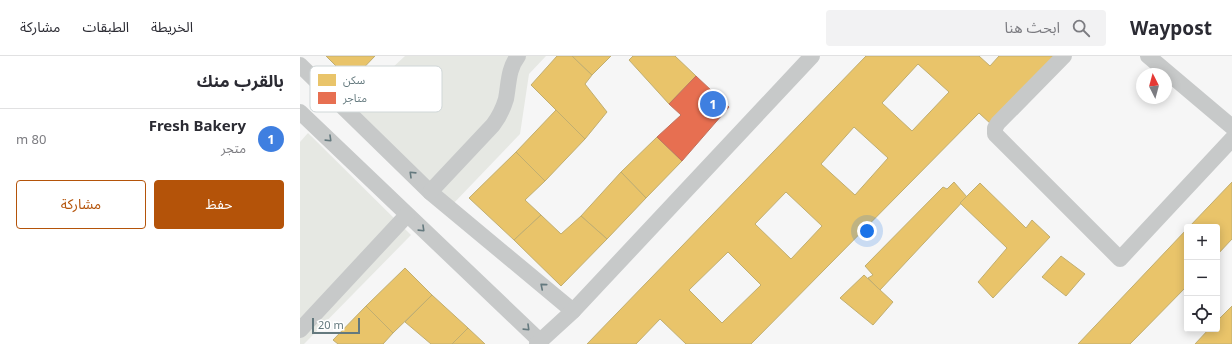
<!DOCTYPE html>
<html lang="ar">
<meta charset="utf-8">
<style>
body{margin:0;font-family:"Noto Sans","Noto Sans Arabic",sans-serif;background:#f2f2f3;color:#2b2b33;direction:rtl}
.controls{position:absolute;right:12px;bottom:12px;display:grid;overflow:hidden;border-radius:4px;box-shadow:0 2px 10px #0003}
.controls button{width:36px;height:36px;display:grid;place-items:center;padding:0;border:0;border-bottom:1px solid #e1e1e2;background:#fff;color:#2b2b33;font:20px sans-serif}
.compass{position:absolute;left:836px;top:12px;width:36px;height:36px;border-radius:50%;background:#fff;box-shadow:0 2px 10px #0003;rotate:354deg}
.scale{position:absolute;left:12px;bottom:10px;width:48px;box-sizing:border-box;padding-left:4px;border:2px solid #64797e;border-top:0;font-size:11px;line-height:14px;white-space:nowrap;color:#64797e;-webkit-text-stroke:3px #fff;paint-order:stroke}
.you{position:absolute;left:567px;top:175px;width:14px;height:14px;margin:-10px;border:3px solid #fff;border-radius:50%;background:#1a73e8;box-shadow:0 0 0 6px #1a73e833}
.badge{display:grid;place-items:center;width:26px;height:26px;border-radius:50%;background:#b45309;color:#fff;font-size:13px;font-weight:700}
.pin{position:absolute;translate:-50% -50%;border:2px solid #fff;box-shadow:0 1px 4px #0006}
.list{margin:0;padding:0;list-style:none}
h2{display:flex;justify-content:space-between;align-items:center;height:52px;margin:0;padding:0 16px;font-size:17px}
h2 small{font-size:13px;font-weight:400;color:#7c7c81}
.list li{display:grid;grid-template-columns:26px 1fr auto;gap:12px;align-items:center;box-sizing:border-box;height:60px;padding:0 16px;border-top:1px solid #e1e1e2}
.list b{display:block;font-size:15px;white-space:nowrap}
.list p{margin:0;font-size:13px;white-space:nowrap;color:#7c7c81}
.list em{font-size:13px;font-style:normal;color:#7c7c81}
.actions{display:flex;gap:8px;padding:12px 16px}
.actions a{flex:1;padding:9px 0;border:1px solid #b45309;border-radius:4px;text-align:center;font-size:14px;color:#b45309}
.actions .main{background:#b45309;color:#fff}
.icon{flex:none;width:22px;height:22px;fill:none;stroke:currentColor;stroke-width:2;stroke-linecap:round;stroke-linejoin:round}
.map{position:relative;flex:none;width:932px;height:288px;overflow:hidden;direction:ltr}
header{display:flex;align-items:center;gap:24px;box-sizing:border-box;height:56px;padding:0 20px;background:#fff;border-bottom:1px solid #e1e1e2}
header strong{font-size:19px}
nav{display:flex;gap:22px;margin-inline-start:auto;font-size:14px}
.search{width:280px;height:36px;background:#f2f2f3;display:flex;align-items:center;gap:10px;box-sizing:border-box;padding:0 14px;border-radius:4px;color:#7c7c81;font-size:15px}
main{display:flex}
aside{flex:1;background:#fff}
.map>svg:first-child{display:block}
</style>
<header>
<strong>Waypost</strong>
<div class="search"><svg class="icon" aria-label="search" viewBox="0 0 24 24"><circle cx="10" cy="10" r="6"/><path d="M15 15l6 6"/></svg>ابحث هنا</div>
<nav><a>الخريطة</a><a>الطبقات</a><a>مشاركة</a></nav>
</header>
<main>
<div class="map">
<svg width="932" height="288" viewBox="0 0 932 288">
<rect width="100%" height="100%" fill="#f6f6f6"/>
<g fill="#e6e8e3">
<path d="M 105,0 L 246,0 L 229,18 L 220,78 L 152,149 L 49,52 Z"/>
<path d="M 8,77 L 111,179 L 4,288 L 0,288 L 0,86 Z"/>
</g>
<g fill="#e9c46a" stroke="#c1ae70" fill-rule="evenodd">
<path d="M 26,0 L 75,0 L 51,25 Z"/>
<path d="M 257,0 L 272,0 L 292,19 L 285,28 L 307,56 L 285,83 L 231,29 Z"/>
<path d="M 272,0 L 311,0 L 292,19 Z"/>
<path d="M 333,0 L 375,0 L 396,20 L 369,48 L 329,4 Z"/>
<path d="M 566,0 L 679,0 L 690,10 L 699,0 L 757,0 L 692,69 L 679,57 L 451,288 L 386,288 L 360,263 L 336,288 L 287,288 ZM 618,8 L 649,36 L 612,75 L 582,47 ZM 554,71 L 588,102 L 555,139 L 521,108 ZM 486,136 L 522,170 L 491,203 L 455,168 ZM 428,196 L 461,229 L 422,267 L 389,234 Z"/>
<path d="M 256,54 L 285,83 L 245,125 L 216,96 Z"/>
<path d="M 357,81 L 382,105 L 346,142 L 321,116 Z"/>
<path d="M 216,96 L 245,125 L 225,144 L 241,159 L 214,184 L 169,142 Z"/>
<path d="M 321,116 L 346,142 L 307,183 L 281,160 Z"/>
<path d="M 654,126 L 667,141 L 580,234 L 568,222 L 573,219 L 565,210 L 643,131 L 647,133 Z"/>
<path d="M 932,126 L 932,183 L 917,199 L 917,171 L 889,171 Z"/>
<path d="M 680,127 L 726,172 L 732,164 L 750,181 L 693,242 L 678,226 L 707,192 L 660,147 Z"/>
<path d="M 241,159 L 261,178 L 281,160 L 307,183 L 261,230 L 214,184 Z"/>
<path d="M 887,173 L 887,230 L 830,288 L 778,288 Z"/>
<path d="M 761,200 L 785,218 L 766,240 L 742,221 Z"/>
<path d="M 105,212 L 132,239 L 93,277 L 66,250 Z"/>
<path d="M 564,219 L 593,246 L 573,269 L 540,242 Z"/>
<path d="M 132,239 L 168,272 L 152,288 L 131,288 L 105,266 Z"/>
<path d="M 66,250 L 93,277 L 83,288 L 38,288 L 33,284 Z"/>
<path d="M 932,250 L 932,288 L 895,288 L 909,273 L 917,273 L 917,265 Z"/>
<path d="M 168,272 L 185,288 L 152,288 Z"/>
</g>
<path fill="#e76f51" stroke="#c0725e" d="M 396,20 L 429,51 L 382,105 L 357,81 L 381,59 L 369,48 Z"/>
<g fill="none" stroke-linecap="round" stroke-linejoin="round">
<g stroke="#c7c9c9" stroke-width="16">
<path d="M 764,0 L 698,67 L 695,72 L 695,78 L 820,203 L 932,83"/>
<path d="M 848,0 L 932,71"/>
<path d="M 0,9 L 130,136 L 273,255"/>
<path d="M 0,56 L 240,285"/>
<path d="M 130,136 L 193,69 C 199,61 203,53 206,43 C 209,27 208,13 218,0"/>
<path d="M 0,274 L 107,159"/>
<path d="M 237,288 L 273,255 L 512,0"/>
</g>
</g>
<defs><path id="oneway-chevron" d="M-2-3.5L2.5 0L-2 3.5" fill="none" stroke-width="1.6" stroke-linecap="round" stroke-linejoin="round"/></defs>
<g stroke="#64797e">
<use href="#oneway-chevron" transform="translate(29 83) rotate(44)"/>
<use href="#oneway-chevron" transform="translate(112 118) rotate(-136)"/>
<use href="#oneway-chevron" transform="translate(122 173) rotate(44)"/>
<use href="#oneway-chevron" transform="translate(243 230) rotate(-140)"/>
<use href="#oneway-chevron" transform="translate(227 272) rotate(44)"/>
</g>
<rect x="10" y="10" width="132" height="46" rx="6" fill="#fff" stroke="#d0d7d8" stroke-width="1"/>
<rect x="18" y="18" width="18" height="12" fill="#e9c46a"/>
<rect x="18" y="36" width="18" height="12" fill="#e76f51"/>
<g font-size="11" fill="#64797e">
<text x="43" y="28">سكن</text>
<text x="43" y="46">متاجر</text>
</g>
</svg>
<div class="controls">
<button>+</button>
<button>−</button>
<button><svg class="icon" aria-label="locate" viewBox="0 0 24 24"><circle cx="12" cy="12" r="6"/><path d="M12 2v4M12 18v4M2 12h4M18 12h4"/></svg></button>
</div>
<svg class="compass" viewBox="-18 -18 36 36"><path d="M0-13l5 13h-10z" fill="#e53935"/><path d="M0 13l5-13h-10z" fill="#7c7c81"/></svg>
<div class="scale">20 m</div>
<div class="you"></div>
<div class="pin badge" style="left:413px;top:48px;background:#3f7fe0">1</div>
</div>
<aside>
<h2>بالقرب منك<small></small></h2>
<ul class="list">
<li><span class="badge" style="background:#3f7fe0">1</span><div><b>Fresh Bakery</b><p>متجر</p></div><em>80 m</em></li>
</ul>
<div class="actions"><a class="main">حفظ</a><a>مشاركة</a></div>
</aside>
</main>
